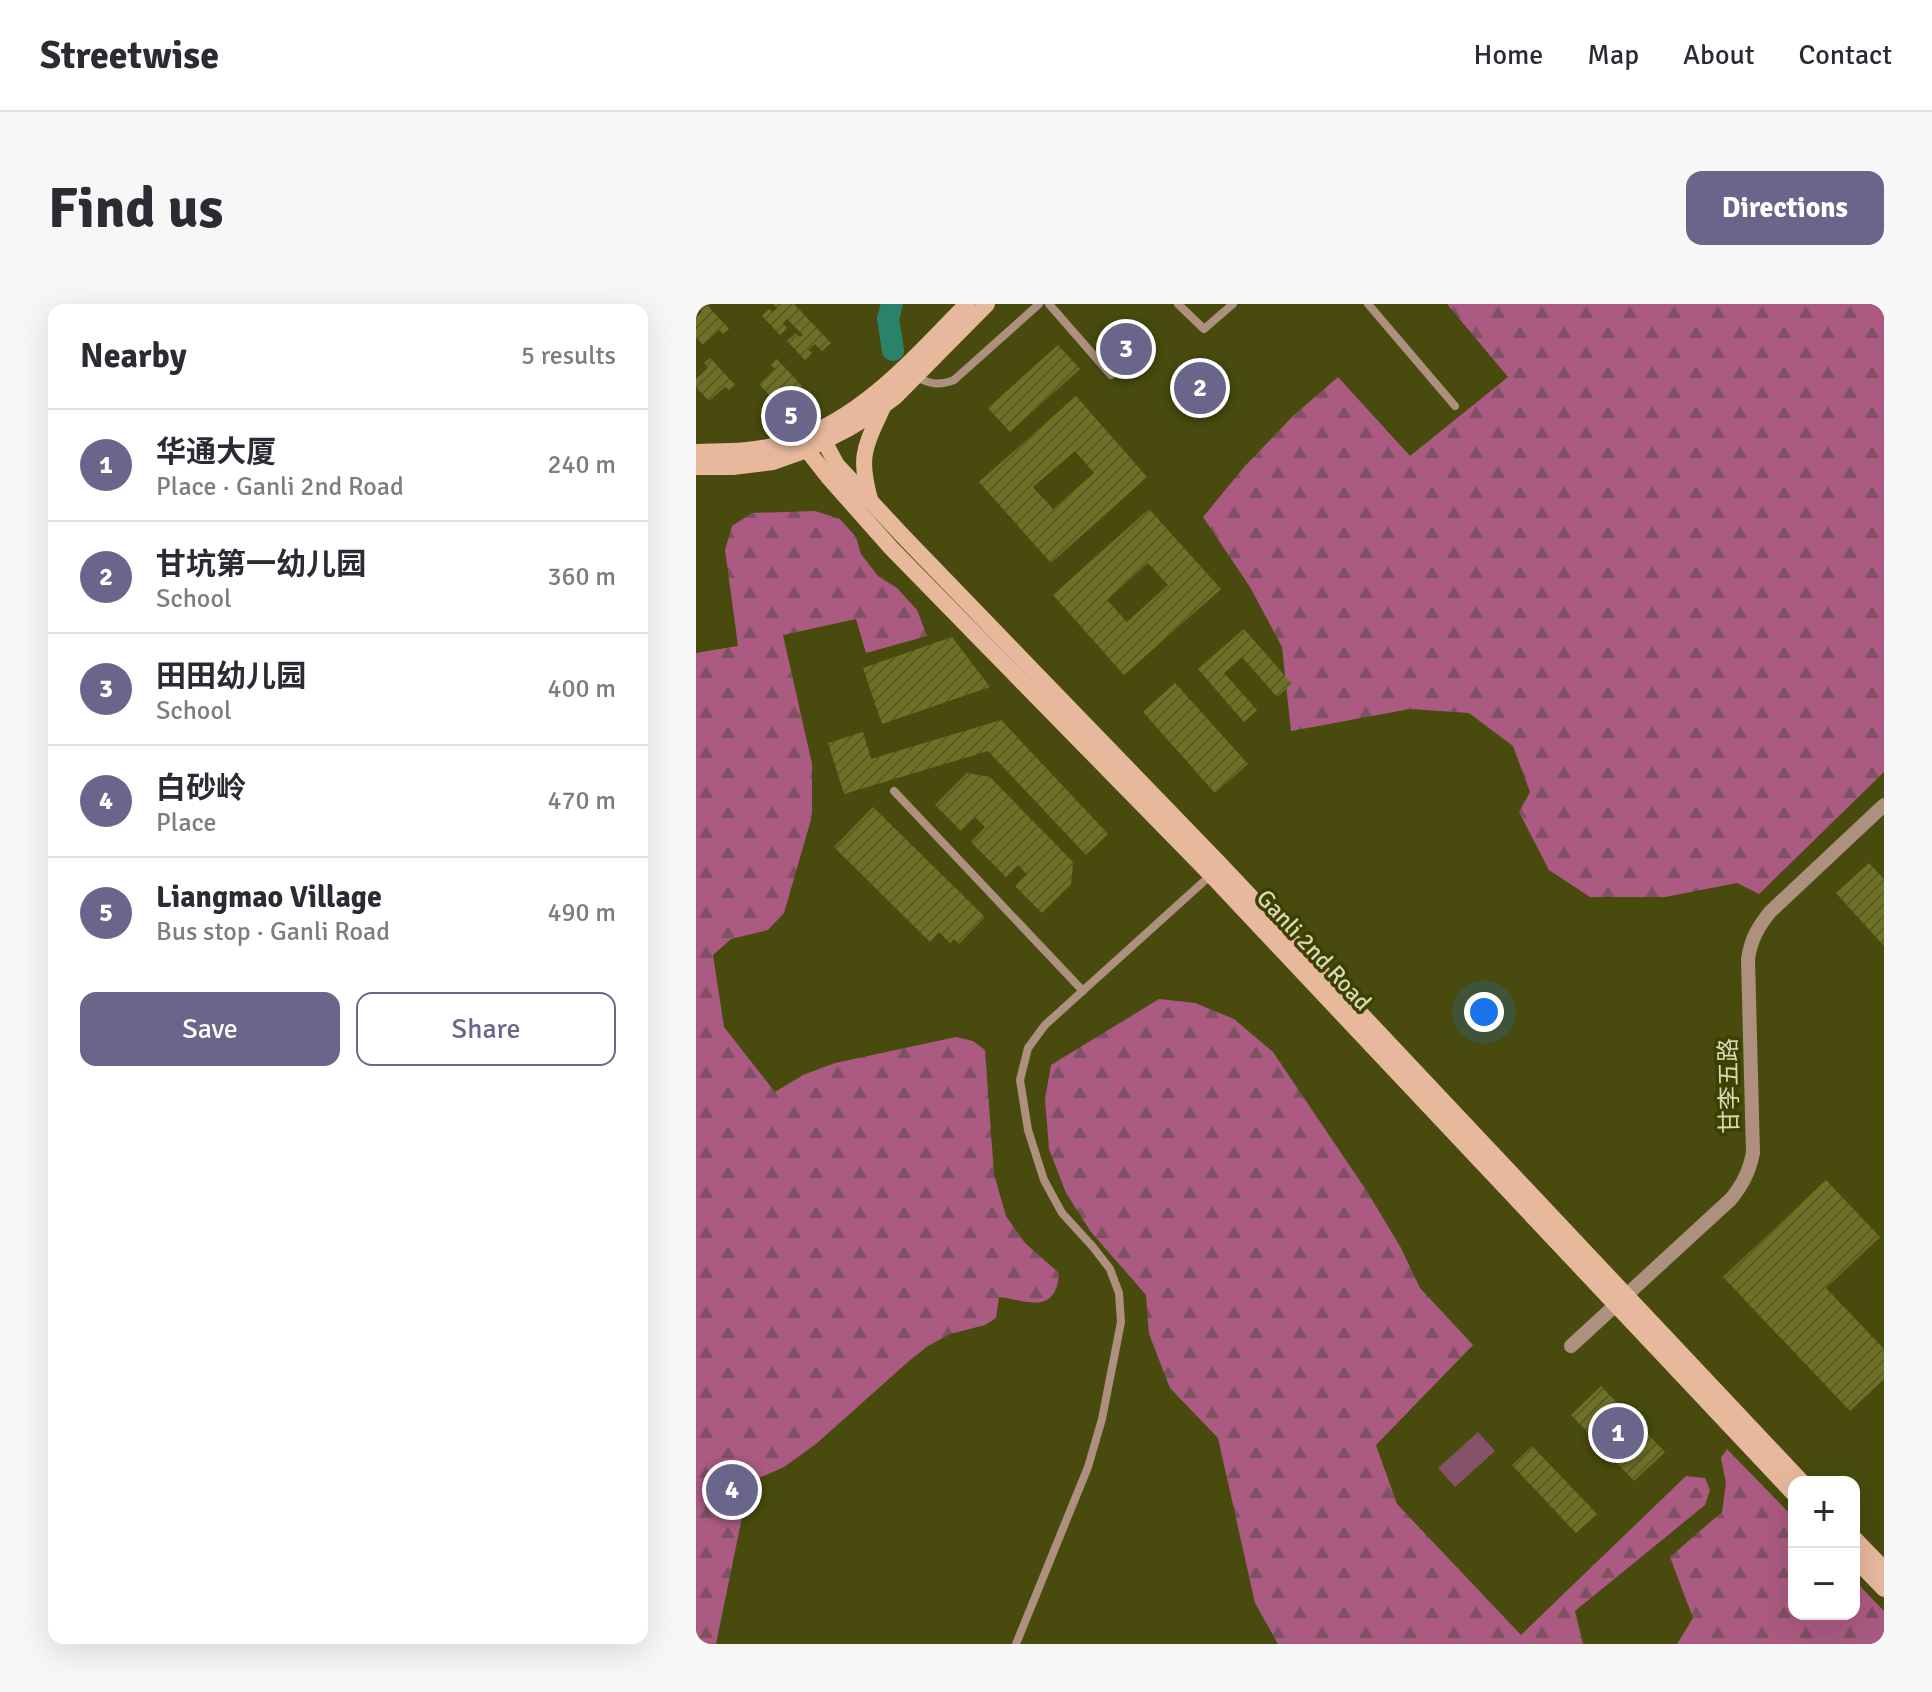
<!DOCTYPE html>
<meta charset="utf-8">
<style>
body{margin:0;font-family:Signika,"Noto Sans SC",sans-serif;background:#f7f7f7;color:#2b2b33}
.controls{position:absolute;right:24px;bottom:24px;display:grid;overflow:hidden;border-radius:16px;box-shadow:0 8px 32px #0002}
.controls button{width:72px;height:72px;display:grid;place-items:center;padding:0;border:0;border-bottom:2px solid #e1e1e2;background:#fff;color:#2b2b33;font:40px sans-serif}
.you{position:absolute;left:788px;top:708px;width:28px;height:28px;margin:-20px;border:6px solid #fff;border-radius:50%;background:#1a73e8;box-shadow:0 0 0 12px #1a73e833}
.badge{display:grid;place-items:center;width:52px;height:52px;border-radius:50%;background:#6a658b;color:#fff;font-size:26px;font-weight:700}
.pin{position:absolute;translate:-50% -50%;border:4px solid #fff;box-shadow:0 2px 8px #0006}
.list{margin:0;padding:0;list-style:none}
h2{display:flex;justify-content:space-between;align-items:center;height:104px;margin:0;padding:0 32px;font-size:34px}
h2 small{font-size:26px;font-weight:400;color:#7c7c81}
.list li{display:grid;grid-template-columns:52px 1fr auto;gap:24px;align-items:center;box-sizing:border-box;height:112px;padding:0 32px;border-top:2px solid #e1e1e2}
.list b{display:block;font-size:30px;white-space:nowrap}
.list p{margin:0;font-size:26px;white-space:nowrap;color:#7c7c81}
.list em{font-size:26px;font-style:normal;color:#7c7c81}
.actions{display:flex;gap:16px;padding:24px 32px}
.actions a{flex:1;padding:18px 0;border:2px solid #6a658b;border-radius:16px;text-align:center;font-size:28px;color:#6a658b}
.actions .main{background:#6a658b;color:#fff}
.map{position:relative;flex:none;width:1188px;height:1340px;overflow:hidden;border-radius:16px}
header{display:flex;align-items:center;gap:48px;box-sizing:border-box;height:112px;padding:0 40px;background:#fff;border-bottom:2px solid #e1e1e2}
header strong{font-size:38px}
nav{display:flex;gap:44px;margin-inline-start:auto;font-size:28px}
.intro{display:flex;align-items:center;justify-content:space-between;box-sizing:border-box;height:192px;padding:0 48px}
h1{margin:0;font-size:56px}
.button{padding:20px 36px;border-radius:16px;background:#6a658b;color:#fff;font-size:28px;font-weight:700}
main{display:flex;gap:48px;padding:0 48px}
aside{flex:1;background:#fff;border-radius:16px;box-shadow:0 8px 32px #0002}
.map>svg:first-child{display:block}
</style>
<header>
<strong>Streetwise</strong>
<nav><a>Home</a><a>Map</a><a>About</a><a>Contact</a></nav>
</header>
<div class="intro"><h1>Find us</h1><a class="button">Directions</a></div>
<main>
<aside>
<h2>Nearby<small>5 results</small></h2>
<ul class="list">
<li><span class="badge">1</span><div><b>华通大厦</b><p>Place · Ganli 2nd Road</p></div><em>240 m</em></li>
<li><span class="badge">2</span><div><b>甘坑第一幼儿园</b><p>School</p></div><em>360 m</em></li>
<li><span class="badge">3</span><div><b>田田幼儿园</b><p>School</p></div><em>400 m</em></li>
<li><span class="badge">4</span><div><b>白砂岭</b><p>Place</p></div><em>470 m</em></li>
<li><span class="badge">5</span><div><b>Liangmao Village</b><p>Bus stop · Ganli Road</p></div><em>490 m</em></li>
</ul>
<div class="actions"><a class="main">Save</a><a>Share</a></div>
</aside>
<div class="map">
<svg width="1188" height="1340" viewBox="0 0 1188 1340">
<defs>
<pattern id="forest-firs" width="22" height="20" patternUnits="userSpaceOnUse" patternTransform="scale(2)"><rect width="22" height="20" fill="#ab5a81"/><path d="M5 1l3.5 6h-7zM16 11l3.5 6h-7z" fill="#805063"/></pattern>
<pattern id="building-hatch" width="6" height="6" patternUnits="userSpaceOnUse" patternTransform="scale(2)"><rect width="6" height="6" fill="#6f7224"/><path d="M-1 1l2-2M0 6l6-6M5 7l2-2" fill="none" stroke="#5a5c2c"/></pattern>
</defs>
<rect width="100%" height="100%" fill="#484b0d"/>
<path fill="#855369" d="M 782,1128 L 799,1147 L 759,1183 L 742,1164 Z"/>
<g fill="url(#forest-firs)">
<path d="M 751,0 L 1188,0 L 1188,468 L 1063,590 L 1041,579 L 969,593 L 894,593 L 853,566 L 823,508 L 834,488 L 817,442 L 773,409 L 714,405 L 595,427 L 586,343 L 554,283 L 507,213 L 549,162 L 597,112 L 642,73 L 714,152 L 812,73 Z"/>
<path d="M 119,207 L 144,215 L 160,233 L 165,250 L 182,272 L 201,284 L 221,306 L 231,332 L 170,349 L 160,315 L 87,331 L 116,460 L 116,512 L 88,609 L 72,626 L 35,635 L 17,651 L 28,723 L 79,788 L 107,771 L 139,759 L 260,733 L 277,737 L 289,746 L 298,870 L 310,912 L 329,939 L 363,969 C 360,1011 333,997 303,993 L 300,1014 L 289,1021 L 254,1030 L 232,1042 L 213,1057 L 120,1140 L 88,1163 L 63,1174 L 49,1199 L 20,1340 L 0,1340 L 0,349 L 42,342 L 29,246 L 36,222 L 56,209 Z"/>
<path d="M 463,695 L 499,699 L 538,715 L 577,748 L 672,889 L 705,944 L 724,984 L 777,1041 L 680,1141 L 701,1200 L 825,1331 L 990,1172 L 1009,1174 L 1014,1186 L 1009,1201 L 879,1307 L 887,1340 L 582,1340 L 559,1299 L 522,1134 L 474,1084 L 453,1030 L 450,991 L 395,928 L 370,889 L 353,845 L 349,795 L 355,761 Z"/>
<path d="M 1031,1145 L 1098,1214 L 1098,1310 L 1158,1310 L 1158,1276 L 1188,1307 L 1188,1340 L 981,1340 L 997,1314 L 974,1253 L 1026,1208 L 1030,1179 L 1025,1154 Z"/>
</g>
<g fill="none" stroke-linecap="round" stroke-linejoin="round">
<path stroke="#29836b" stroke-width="22" d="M 196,0 L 192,15 L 197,46"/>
</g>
<g fill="url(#building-hatch)" fill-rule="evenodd">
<path d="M 5,0 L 10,0 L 33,25 L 27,30 L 23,26 L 7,41 L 0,33 L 0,13 L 6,8 L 2,3 Z"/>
<path d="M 77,0 L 98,0 L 135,39 L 126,47 L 119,40 L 112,46 L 116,49 L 109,56 L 91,37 L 100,29 L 104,33 L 107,31 L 91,15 L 87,19 L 91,24 L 84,31 L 66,12 L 73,5 L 76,8 L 81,4 Z"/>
<path d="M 362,41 L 384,65 L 314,128 L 292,104 Z"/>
<path d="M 14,54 L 39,81 L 33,86 L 29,83 L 13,97 L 0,83 L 0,75 L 12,64 L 8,59 Z"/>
<path d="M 81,55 L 106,82 L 100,88 L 97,84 L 80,99 L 63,80 L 79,65 L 75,61 Z"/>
<path d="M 380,92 L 451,173 L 355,259 L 283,178 ZM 379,147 L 398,169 L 357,205 L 337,183 Z"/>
<path d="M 453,205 L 525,285 L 428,371 L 357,291 ZM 452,259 L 472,281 L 431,318 L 411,296 Z"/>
<path d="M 548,325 L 596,380 L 581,393 L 546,353 L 528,369 L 561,406 L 548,418 L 502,365 Z"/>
<path d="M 256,333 L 294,383 L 186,420 L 167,364 Z"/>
<path d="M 479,379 L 552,460 L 519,489 L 447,408 Z"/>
<path d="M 305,416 L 412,530 L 390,551 L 292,447 L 148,490 L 132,439 L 167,428 L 175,455 Z"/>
<path d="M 271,469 L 294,473 L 377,558 L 375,580 L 346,609 L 319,582 L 331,570 L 322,561 L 310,573 L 275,538 L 289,523 L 279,513 L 265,527 L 239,501 Z"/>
<path d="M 177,503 L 289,613 L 263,640 L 258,635 L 254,639 L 243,628 L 234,638 L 138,543 Z"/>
<path d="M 1173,559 L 1188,575 L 1188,642 L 1140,589 Z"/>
<path d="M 1130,876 L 1184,933 L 1130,984 L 1188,1045 L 1188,1075 L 1154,1107 L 1027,973 Z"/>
<path d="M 905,1082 L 969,1148 L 938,1177 L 875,1111 Z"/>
<path d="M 836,1142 L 901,1210 L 880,1229 L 816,1161 Z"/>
</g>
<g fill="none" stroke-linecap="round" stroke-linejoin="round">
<g stroke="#ae907e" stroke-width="8">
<path d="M 353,0 L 415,71"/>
<path d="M 482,0 L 508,25 L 537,0"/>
<path d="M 672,0 L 759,102"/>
<path d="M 220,73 C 234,80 243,82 258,76 L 343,0"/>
<path d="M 198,487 L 387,687"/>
<path d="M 320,1340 L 392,1163 L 406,1115 L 425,1018 L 423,989 L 414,965 L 397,943 L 366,909 L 348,876 L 332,826 L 324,776 L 332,744 L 349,721 L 516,570"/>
</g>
<path stroke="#ae907e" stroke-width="14" d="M 875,1042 L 1035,895 C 1047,880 1053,868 1057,849 L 1052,655 C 1055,635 1062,623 1074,608 L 1188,501"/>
<g stroke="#e8b89c" stroke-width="16">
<path d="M 122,126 L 141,161 L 207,232 L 525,561 L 1106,1178"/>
<path d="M 106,133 L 111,146 L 133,174 L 195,244 L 515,571 L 1098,1190"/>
<path d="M 0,148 C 27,147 54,148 80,141 C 161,122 215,56 271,0"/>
<path d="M 0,163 L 37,163 L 77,158 L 111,146 L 152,125 L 172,113 L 199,93 L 291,0"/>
<path d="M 174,195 C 162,151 169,143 187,103"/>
<path d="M 1158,1234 L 1188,1265"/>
<path d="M 1158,1254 L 1188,1285"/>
</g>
</g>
<g text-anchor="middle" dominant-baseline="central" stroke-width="7" stroke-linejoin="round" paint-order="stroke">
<g font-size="24" fill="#d6d9b4" stroke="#3e4000">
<text transform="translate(618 646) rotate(47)">Ganli 2nd Road</text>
<text transform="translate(1033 782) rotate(-91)">甘李五路</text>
</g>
</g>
</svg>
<div class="controls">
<button>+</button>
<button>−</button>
</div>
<div class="you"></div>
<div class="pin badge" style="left:922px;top:1129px">1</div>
<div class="pin badge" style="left:504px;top:84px">2</div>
<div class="pin badge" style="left:430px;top:45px">3</div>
<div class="pin badge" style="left:36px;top:1186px">4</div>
<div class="pin badge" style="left:95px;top:112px">5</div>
</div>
</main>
